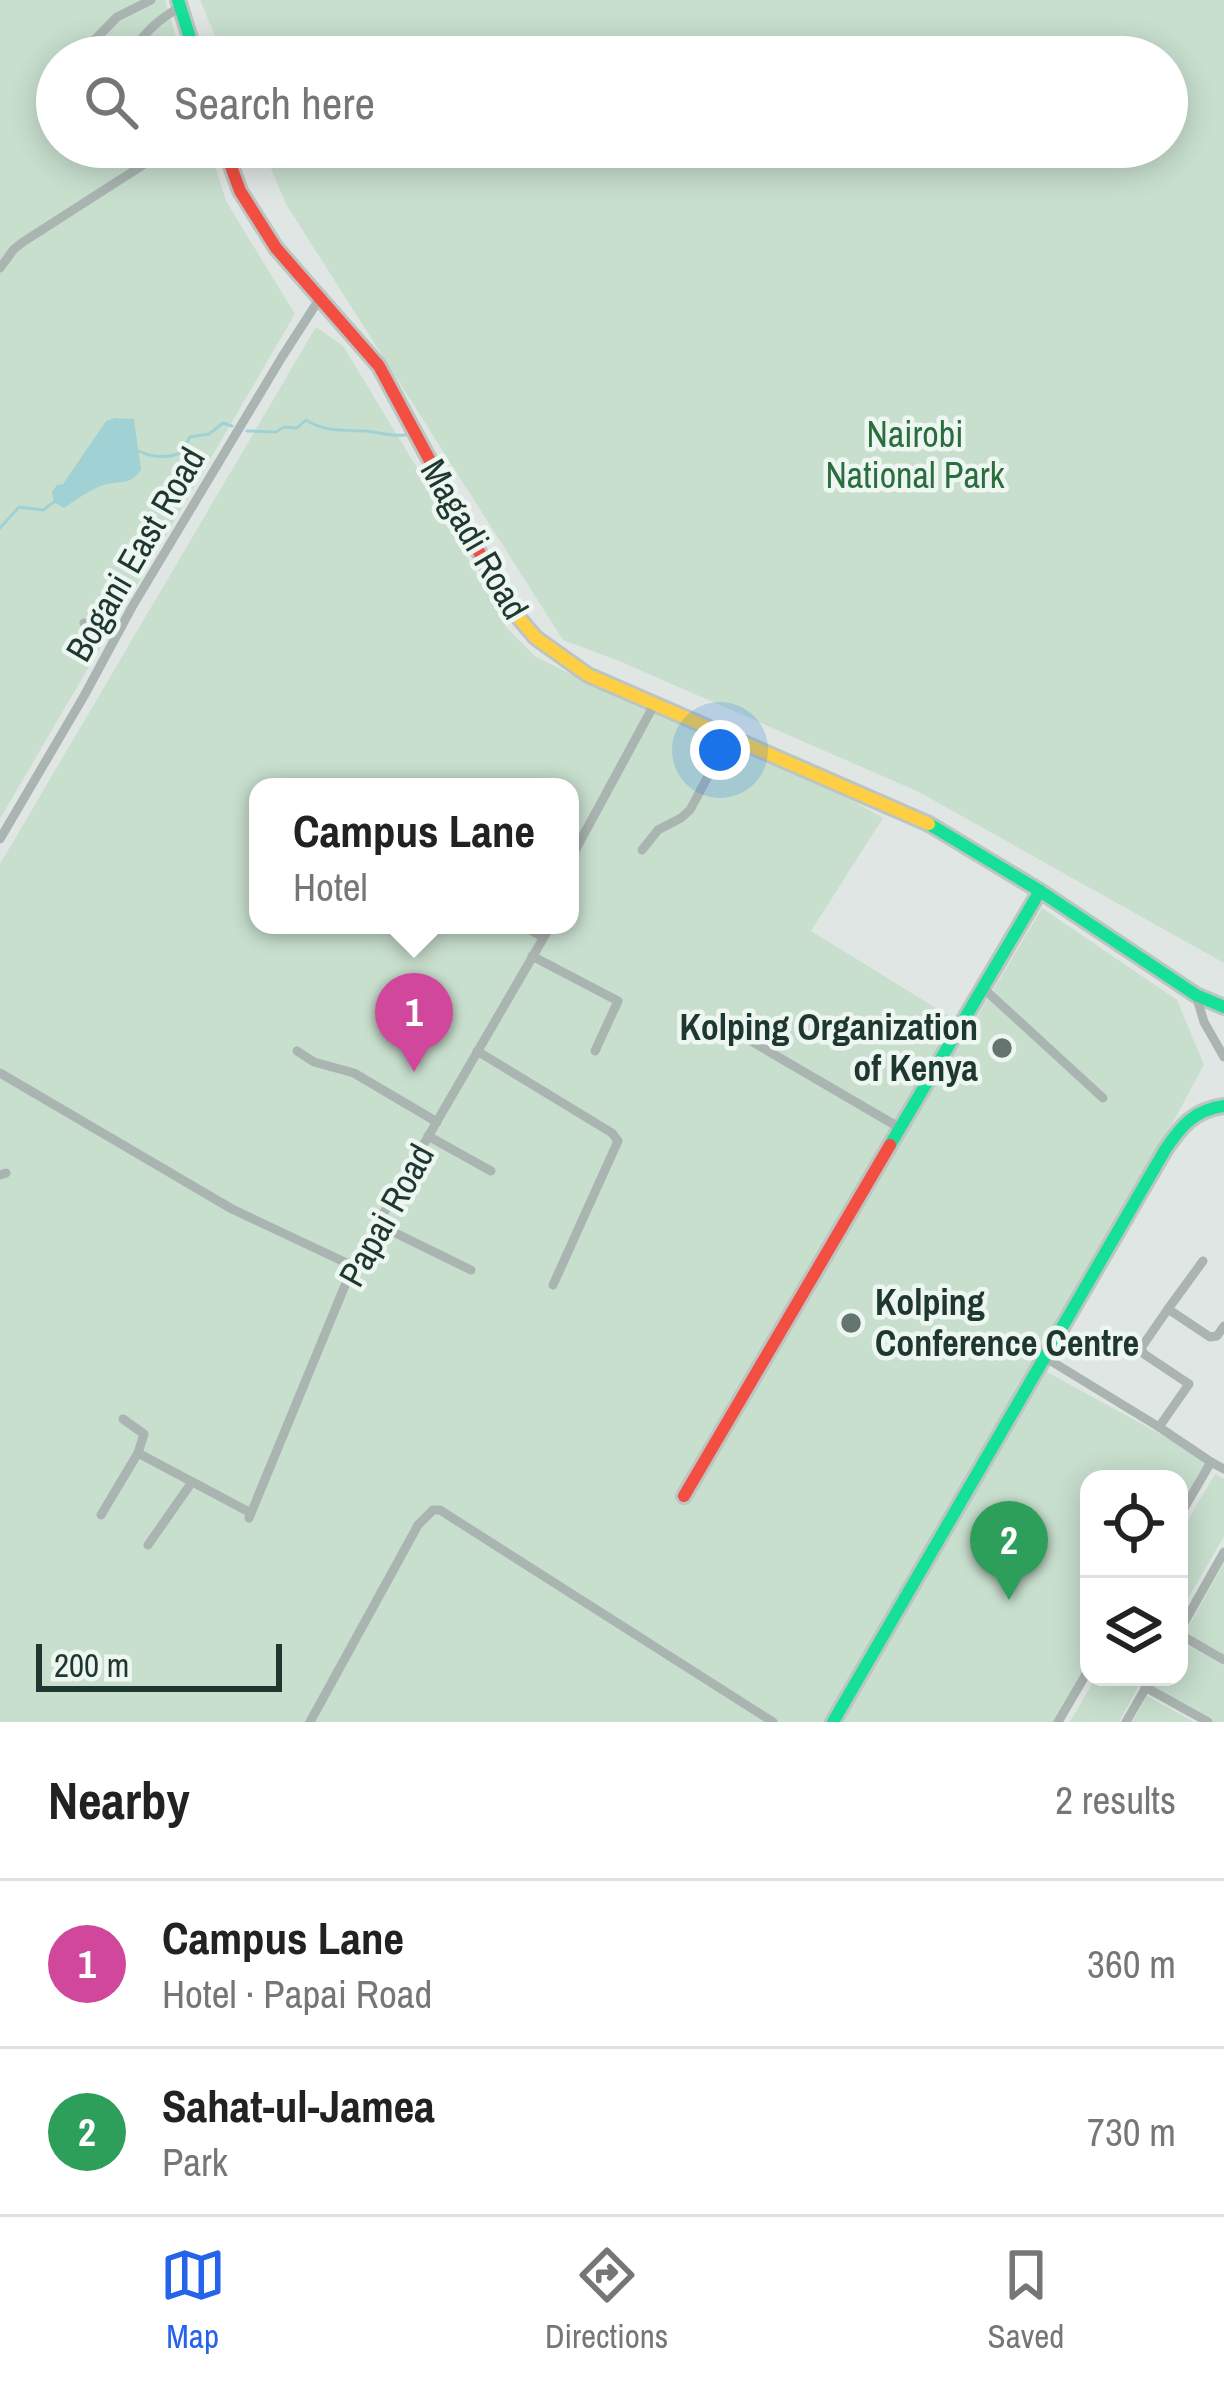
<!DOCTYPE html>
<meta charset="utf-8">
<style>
body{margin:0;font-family:"Archivo Narrow",sans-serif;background:#f2f2f2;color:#222}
.controls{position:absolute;right:36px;bottom:36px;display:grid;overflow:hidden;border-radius:24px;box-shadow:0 6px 30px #0003}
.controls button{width:108px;height:108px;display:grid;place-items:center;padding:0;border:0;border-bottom:3px solid #e0e0e0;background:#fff;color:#222;font:60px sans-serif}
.scale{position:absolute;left:36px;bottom:30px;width:246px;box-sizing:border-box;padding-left:12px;border:6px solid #1f382f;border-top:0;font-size:33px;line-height:42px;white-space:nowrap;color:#1f382f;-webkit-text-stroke:9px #edf6f1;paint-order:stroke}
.you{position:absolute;left:720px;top:750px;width:42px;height:42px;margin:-30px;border:9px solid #fff;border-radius:50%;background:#1a73e8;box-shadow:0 0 0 18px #1a73e833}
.badge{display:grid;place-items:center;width:78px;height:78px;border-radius:50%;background:#2563eb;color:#fff;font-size:39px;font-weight:700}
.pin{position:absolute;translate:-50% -99px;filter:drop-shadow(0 3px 6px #0008)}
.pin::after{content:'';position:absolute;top:63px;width:42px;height:36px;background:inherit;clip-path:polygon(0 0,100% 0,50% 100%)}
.popup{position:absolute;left:249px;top:778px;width:330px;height:156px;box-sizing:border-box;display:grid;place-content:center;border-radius:24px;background:#fff;filter:drop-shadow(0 3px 9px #0005);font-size:39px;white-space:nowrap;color:#767676}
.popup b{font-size:45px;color:#222}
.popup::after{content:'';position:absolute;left:50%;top:100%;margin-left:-24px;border:24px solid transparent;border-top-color:#fff}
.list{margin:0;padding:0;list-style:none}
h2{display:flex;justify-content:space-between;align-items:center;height:156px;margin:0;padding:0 48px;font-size:51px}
h2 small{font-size:39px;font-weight:400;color:#767676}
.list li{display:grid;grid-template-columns:78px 1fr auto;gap:36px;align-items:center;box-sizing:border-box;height:168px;padding:0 48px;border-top:3px solid #e0e0e0}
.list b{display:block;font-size:45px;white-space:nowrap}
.list p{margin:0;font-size:39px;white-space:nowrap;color:#767676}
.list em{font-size:39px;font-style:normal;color:#767676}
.icon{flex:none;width:66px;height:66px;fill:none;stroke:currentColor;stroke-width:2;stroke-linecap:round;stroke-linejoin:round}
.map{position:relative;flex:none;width:1224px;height:1722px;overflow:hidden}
.search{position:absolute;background:#fff;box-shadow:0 6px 30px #0003;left:36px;right:36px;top:36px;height:132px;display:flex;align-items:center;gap:30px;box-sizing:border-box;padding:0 42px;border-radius:66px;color:#767676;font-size:45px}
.sheet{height:492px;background:#fff}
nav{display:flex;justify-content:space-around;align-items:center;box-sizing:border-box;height:168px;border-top:3px solid #e0e0e0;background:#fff;font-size:33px;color:#767676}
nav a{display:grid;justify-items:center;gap:6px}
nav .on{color:#2563eb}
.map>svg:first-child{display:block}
</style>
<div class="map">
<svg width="1224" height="1722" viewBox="0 0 1224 1722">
<rect width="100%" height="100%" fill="#e0e6e3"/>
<g fill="#c8dfce" fill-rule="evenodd">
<path d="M 0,0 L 165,0 L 182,57 L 57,57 L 57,147 L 209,147 L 226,201 L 295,314 L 0,819 Z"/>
<path d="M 200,0 L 1224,0 L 1224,963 L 919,792 L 619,661 L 563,640 L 286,204 L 262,147 L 1167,147 L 1167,57 L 224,57 Z"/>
<path d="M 316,327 L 343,346 L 416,466 L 507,628 L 536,657 L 636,706 L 848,798 L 883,818 L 811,931 L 970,1029 L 1042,908 L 1177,1000 L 1204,1065 L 911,1603 L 1047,1372 L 1211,1462 L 1179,1516 L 1179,1479 L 1089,1479 L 1089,1665 L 1055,1722 L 0,1722 L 0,864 ZM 258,787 L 570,787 L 570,925 L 258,925 Z"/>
<path d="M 1215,1474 L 1224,1479 L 1224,1536 L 1179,1614 L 1179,1536 Z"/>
<path d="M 1224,1563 L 1224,1655 L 1185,1633 Z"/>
<path d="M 1182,1642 L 1224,1666 L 1224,1722 L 1212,1722 L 1153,1688 L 1160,1677 L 1179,1677 L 1179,1646 Z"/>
<path d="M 1096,1677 L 1143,1677 L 1119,1722 L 1070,1722 Z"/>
<path d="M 1147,1696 L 1194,1722 L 1132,1722 Z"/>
</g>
<path fill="#a0d2d5" d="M 115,418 L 134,419 L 141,470 C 128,488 116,479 98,487 C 86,493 75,500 64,508 L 54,502 L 52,492 L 57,485 L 63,484 L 106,421 Z"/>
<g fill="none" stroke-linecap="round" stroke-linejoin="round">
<g stroke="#a0d2d5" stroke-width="3">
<path d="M 247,431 L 276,432 L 284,427 L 297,428 L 306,420 C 324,432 345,430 365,431 C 380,432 391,437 406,435"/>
<path d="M 138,451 C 154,458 166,458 181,453 L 190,437 L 209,434 L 223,423 L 232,426"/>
<path d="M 0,528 L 19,507 L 43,510 L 54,502"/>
</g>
<defs>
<g id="fast">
<path d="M 178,0 L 196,57"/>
<path d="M 929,824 L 1040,891 L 1196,995 L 1224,1007"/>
<path d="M 890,1145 L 1040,891"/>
<path d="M 833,1722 L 1165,1150 C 1181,1126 1194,1110 1224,1106"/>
</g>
<path id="slow" d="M 507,604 L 536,638 L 588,675 L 929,824"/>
<g id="jam">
<path d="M 224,147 L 240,191 L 276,248 L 379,366 L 507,604"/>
<path d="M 684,1496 L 890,1145"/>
</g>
</defs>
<use href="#fast" stroke="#bcc5c1" stroke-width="18"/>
<use href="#slow" stroke="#bcc5c1" stroke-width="18"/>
<use href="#jam" stroke="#bcc5c1" stroke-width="18"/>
<g stroke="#aab4b1" stroke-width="9">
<path d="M 78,57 L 117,17 L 151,0"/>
<path d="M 128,57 C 143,35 157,19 181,7"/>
<path d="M 0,268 L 14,249 L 23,242 L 171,147"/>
<path d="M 84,623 L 119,631"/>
<path d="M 0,839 L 84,696 L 132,607 L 282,357 L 320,298"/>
<path d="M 642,850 L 658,830 L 681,818 L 690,810 L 729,737"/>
<path d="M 570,860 L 655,703"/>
<path d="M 522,925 L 543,937"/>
<path d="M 532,956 L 618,1001 L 595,1051"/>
<path d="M 983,988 L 1103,1098"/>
<path d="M 1196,995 L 1204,1022 L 1224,1057"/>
<path d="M 727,1027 L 900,1128"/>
<path d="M 297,1051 L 314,1062 L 354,1073 L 437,1122"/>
<path d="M 477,1051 L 612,1133 L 618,1141 L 553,1285"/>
<path d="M 0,1073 L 232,1209 L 353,1266"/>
<path d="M 428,1136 L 491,1171"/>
<path d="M 0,1175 L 6,1173"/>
<path d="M 377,1224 L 471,1270"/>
<path d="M 1168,1309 L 1203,1261"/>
<path d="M 1046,1358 L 1159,1427"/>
<path d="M 123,1419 L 144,1434 L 138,1453"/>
<path d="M 1211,1462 L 1159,1427 L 1189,1384 L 1144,1354 L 1141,1348 L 1168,1309 L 1210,1337 L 1217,1336 L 1224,1326"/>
<path d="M 101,1515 L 138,1453 L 251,1513"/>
<path d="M 1179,1517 L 1211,1462 L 1224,1469"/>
<path d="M 249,1518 L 353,1266 L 551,925"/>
<path d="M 148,1545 L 192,1482"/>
<path d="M 1179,1632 L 1224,1552"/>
<path d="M 1179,1634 L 1224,1660"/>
<path d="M 1145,1687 L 1208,1722"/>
<path d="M 310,1722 L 418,1525 L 433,1510 L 440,1510 L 773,1722"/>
<path d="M 1058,1722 L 1089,1669"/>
<path d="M 1126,1722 L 1152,1677"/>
</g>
<use href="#fast" stroke="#16e098" stroke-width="12"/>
<use href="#slow" stroke="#ffcf43" stroke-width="12"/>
<use href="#jam" stroke="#f24e42" stroke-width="12"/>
</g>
<g fill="#63756e" stroke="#edf6f1" stroke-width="4.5">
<circle cx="1002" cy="1048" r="12"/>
<circle cx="851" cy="1323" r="12"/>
</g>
<g text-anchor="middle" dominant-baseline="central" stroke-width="9" stroke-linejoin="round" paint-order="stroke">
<g font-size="36" fill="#2a6e3f" stroke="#edf6f1">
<text x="915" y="434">Nairobi<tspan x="915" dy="41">National Park</tspan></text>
</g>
<g font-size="36" fill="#1f382f" stroke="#edf6f1">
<text transform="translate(475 539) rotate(60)">Magadi Road</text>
<text transform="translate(135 554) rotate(-60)">Bogani East Road</text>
<text transform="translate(386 1215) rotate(-61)">Papai Road</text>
</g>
<g font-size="36" font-weight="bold" fill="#1f382f" stroke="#edf6f1" text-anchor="end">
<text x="978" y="1027">Kolping Organization<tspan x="978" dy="41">of Kenya</tspan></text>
<text x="875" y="1302" text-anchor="start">Kolping<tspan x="875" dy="41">Conference Centre</tspan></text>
</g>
</g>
</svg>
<div class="controls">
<button><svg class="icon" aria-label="locate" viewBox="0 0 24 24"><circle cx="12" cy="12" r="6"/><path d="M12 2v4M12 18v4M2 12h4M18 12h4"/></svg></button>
<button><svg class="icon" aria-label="layers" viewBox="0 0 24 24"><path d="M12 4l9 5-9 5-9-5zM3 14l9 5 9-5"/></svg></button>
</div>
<div class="scale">200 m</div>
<div class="you"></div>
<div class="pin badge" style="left:414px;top:1072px;background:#d1479c">1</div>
<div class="popup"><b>Campus Lane</b>Hotel</div>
<div class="pin badge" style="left:1009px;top:1600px;background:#2e9e5b">2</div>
<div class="search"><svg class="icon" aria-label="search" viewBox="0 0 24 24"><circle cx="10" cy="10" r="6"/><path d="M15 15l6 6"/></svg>Search here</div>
</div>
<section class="sheet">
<h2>Nearby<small>2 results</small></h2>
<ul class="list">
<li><span class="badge" style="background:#d1479c">1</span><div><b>Campus Lane</b><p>Hotel · Papai Road</p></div><em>360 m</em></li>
<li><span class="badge" style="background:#2e9e5b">2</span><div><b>Sahat-ul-Jamea</b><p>Park</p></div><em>730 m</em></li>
</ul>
</section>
<nav>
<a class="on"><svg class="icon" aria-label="map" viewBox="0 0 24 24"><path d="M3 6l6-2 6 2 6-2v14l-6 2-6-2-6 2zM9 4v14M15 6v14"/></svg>Map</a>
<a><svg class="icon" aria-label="directions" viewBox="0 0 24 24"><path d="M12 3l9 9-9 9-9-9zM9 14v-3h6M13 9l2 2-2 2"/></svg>Directions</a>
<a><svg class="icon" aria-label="saved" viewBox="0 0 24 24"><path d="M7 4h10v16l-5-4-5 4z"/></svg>Saved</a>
</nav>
